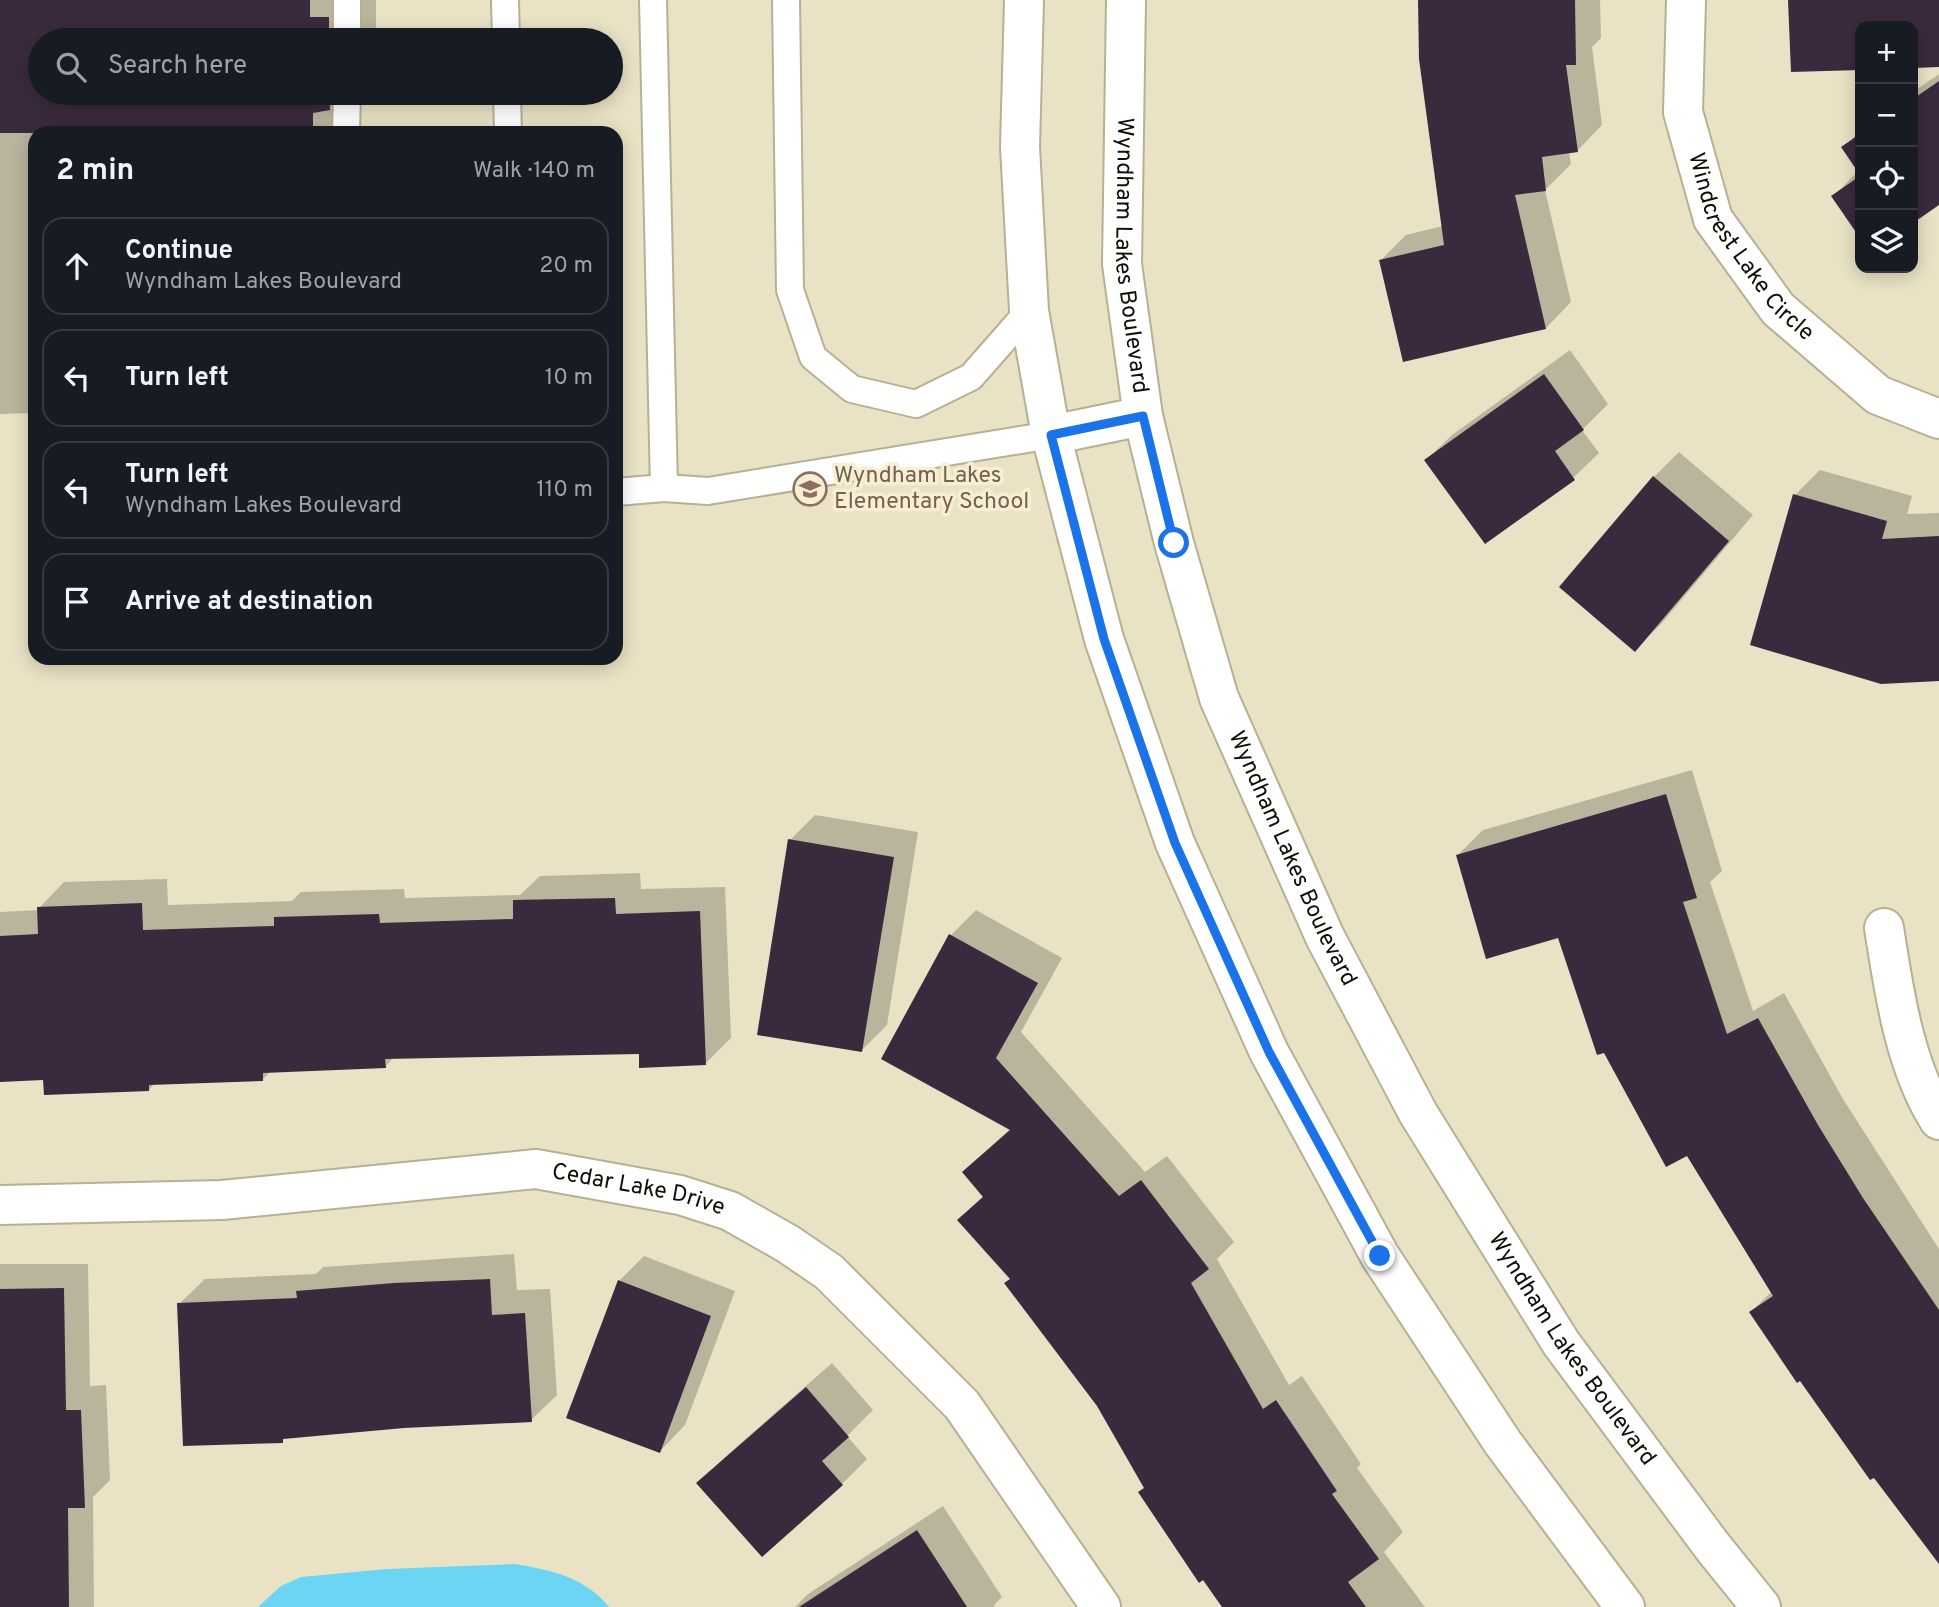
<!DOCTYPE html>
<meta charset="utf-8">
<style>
body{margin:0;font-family:Overpass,sans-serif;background:#242831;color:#f1f3f6}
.controls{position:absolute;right:21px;top:21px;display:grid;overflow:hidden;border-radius:14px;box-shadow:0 4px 18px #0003}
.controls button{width:63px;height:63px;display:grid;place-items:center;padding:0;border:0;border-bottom:2px solid #363941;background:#171b24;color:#f1f3f6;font:35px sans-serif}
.stop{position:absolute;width:21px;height:21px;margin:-16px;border:5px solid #1a73e8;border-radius:50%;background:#fff}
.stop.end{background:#1a73e8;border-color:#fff;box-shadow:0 2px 7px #0008}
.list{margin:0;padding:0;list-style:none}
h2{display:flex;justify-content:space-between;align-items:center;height:91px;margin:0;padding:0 28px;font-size:30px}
h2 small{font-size:23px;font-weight:400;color:#9ea1a6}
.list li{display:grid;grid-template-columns:46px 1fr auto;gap:21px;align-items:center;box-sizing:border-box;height:98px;margin:0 14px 14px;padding:0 14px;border:2px solid #363941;border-radius:21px}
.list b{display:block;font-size:26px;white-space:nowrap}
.list p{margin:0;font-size:23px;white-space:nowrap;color:#9ea1a6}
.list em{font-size:23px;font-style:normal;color:#9ea1a6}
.icon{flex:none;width:38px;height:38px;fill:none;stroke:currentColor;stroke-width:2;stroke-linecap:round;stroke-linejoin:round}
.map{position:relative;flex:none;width:1939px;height:1607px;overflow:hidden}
.search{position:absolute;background:#171b24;box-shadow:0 4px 18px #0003;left:28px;top:28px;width:595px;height:77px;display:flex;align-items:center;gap:18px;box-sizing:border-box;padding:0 24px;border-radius:38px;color:#9ea1a6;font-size:26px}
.panel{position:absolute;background:#171b24;box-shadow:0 4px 18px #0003;left:28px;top:126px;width:595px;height:539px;border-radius:21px}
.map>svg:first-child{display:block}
</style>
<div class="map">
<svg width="1939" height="1607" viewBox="0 0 1939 1607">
<rect width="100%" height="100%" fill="#e9e2c5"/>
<path fill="#6cd5f3" d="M 515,1564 C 550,1570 585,1577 609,1607 L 258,1607 L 281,1586 L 301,1577 L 387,1569 Z"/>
<g fill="#0003">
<path d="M 0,0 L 376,0 L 376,40 L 40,40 L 40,93 L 360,93 L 360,133 L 35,133 L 35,413 L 0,414 Z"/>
<path d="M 1420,0 L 1600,0 L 1601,38 L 1592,47 L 1602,125 L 1577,151 L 1569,152 L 1571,164 L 1545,190 L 1571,302 L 1546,328 L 1381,260 L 1406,235 L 1443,226 Z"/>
<path d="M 1790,0 L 1939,0 L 1939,65 L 1913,66 L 1913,26 L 1860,26 L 1860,68 L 1792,70 Z"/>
<path d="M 1939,74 L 1939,203 L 1913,220 L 1913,92 Z"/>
<path d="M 1860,131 L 1860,235 L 1834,196 L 1859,170 L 1844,147 Z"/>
<path d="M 1570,350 L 1608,404 L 1582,430 L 1599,453 L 1573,478 L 1426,460 L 1452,435 Z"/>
<path d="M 1679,452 L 1753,515 L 1661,624 L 1635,649 L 1654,477 Z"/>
<path d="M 1820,470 L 1912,496 L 1907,514 L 1939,513 L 1939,679 L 1795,495 Z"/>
<path d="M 1692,770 L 1722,871 L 1710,882 L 1753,1011 L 1784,993 L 1843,1099 L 1939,1249 L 1939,1561 L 1751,1312 L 1772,1291 L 1559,936 L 1458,855 L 1483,830 Z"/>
<path d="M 815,815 L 918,832 L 887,1025 L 862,1050 L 790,840 Z"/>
<path d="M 640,873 L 641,889 L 725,887 L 731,1038 L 706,1063 L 641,1052 L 394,1057 L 385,1067 L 271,1071 L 263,1079 L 155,1083 L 149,1090 L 45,1078 L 0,1079 L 0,912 L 39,910 L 39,908 L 64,882 L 167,879 L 168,905 L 292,901 L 301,892 L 404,889 L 405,898 L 520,895 L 540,876 Z"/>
<path d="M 976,910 L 1062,958 L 1021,1032 L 1145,1172 L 1167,1156 L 1234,1242 L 1217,1259 L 1289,1385 L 1302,1376 L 1361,1464 L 1357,1468 L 1403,1532 L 1384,1552 L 1425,1607 L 1224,1607 L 1203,1578 L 1146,1487 L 1098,1405 L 1012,1278 L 960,1220 L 984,1195 L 964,1172 L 1011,1128 L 951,935 Z"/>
<path d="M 514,1254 L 517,1290 L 550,1289 L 557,1395 L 531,1420 L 404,1426 L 286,1437 L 282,1441 L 179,1304 L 205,1279 L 316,1274 L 323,1267 Z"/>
<path d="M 644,1256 L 735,1291 L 685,1425 L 660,1451 L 619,1281 Z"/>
<path d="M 0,1264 L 88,1264 L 90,1386 L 106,1385 L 110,1480 L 93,1497 L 94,1607 L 0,1607 Z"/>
<path d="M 832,1363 L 873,1410 L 847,1436 L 867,1459 L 842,1484 L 699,1483 L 724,1458 Z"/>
<path d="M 943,1506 L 1002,1597 L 994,1605 L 995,1607 L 795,1607 L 808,1594 Z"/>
</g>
<g fill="#3a2a3d">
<path d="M 0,0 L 310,0 L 310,17 L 329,17 L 329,40 L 40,40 L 40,93 L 329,93 L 330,110 L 313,113 L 313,133 L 0,133 Z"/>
<path d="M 1418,0 L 1575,0 L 1576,65 L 1566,65 L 1578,152 L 1542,157 L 1546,191 L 1515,195 L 1546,329 L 1403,362 L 1379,260 L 1444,245 L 1419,59 Z"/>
<path d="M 1788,0 L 1939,0 L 1939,67 L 1913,68 L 1913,26 L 1860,26 L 1860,70 L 1791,72 Z"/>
<path d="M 1939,81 L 1939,205 L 1913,223 L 1913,99 Z"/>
<path d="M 1860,134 L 1860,175 L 1841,147 Z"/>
<path d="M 1860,176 L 1860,238 L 1831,196 Z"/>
<path d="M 1544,374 L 1584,430 L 1555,451 L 1575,480 L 1485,544 L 1424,460 Z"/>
<path d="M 1653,476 L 1729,541 L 1635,652 L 1559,587 Z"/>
<path d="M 1793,494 L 1887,521 L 1882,539 L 1939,536 L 1939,681 L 1881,684 L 1750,645 Z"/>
<path d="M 1666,794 L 1697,898 L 1683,902 L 1727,1034 L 1758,1018 L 1818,1125 L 1863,1198 L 1939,1310 L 1939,1564 L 1874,1478 L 1870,1480 L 1800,1381 L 1797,1383 L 1749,1312 L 1773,1296 L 1687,1156 L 1666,1167 L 1604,1053 L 1597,1055 L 1558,938 L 1486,959 L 1456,855 Z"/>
<path d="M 788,839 L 894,857 L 862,1052 L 757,1035 Z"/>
<path d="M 615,898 L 616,914 L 700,911 L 706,1065 L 639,1068 L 639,1054 L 385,1059 L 386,1068 L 263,1073 L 263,1081 L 149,1085 L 149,1091 L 44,1095 L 43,1080 L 0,1082 L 0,936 L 38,934 L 37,907 L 142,903 L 143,930 L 274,926 L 274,917 L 379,914 L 380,923 L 513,919 L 513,900 Z"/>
<path d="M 949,934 L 1038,983 L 996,1058 L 1119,1196 L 1141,1180 L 1209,1269 L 1191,1283 L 1263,1409 L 1276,1400 L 1337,1491 L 1332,1494 L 1379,1559 L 1348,1582 L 1366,1607 L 1222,1607 L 1203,1580 L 1199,1583 L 1138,1492 L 1144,1488 L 1097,1406 L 1004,1283 L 1010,1279 L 957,1220 L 983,1197 L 962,1172 L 1010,1130 L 881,1059 Z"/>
<path d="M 490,1279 L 492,1315 L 525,1313 L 532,1422 L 404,1428 L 283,1439 L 283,1443 L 183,1446 L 177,1303 L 297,1298 L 296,1291 L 394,1283 Z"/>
<path d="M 618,1280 L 711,1316 L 660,1453 L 566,1418 Z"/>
<path d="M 64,1288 L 66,1410 L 81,1410 L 85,1508 L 68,1508 L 69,1607 L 0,1607 L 0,1289 Z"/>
<path d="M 806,1387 L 849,1437 L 822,1461 L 843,1485 L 762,1557 L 696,1483 Z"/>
<path d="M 917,1530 L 967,1607 L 799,1607 Z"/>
</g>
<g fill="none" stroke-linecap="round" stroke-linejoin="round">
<defs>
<g id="lane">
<path d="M 505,0 L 506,40"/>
<path d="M 653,0 L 664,488"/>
<path d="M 786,0 L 790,290 L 813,357 L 852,389 L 916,404 L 971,377 L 1029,311"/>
<path d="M 347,40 L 347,0"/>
<path d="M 507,93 L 508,133"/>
<path d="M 346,133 L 347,93"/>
<path d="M 616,492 L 664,488 L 708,491 L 1051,435"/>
</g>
<g id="street">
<path id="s1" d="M 1686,0 L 1683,112 L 1713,219 L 1778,309 L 1878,395 L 1939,419"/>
<path d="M 1884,928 C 1894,991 1904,1065 1939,1120"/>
<path id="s2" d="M 0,1205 L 222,1200 L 536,1169 L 680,1195 L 730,1211 L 788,1244 L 829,1272 L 962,1405 L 1101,1607"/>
</g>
<g id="secondary">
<path d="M 1024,0 L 1020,147 L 1029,311 L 1051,435 L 1104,639 L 1175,843 L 1269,1052 L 1380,1256 L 1503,1443 L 1625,1607"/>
<path id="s3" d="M 1126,0 L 1122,264 L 1143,416 L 1174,543 L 1219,698 L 1325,937 L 1418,1113 L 1561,1343 L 1712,1546 L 1761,1607"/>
<path d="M 1051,435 L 1143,416"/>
</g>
</defs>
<use href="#lane" stroke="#b6b094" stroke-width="30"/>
<use href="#street" stroke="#b6b094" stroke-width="42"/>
<use href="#secondary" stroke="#b6b094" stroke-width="42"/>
<use href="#lane" stroke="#fff" stroke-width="26"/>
<use href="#street" stroke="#fff" stroke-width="38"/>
<use href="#secondary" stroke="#fff" stroke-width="38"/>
</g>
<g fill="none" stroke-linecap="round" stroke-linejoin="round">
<path stroke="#1a73e8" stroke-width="9" d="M 1174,543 L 1143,416 L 1051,435 L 1104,639 L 1175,843 L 1269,1052 L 1380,1256"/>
</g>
<defs>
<symbol id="school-ring" viewBox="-11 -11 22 22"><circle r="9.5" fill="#f6efd2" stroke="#8d6e63" stroke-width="1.5"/><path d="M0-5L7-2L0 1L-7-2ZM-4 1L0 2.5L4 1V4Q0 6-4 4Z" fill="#8d6e63"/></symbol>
</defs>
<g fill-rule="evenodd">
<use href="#school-ring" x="791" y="470" width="38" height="38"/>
</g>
<g text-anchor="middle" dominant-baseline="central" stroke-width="7" stroke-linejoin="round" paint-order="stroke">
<g font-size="23" fill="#110e05" stroke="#f6efd2">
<text stroke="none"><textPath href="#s1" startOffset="266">Windcrest Lake Circle</textPath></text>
<text stroke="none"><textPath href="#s3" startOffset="256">Wyndham Lakes Boulevard</textPath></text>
<text stroke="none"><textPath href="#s3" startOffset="886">Wyndham Lakes Boulevard</textPath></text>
<text stroke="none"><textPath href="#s2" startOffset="642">Cedar Lake Drive</textPath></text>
<text stroke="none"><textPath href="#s3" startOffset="1452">Wyndham Lakes Boulevard</textPath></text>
</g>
<g font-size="23" fill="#785e54" stroke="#f6efd2" text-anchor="start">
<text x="834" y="476">Wyndham Lakes<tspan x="834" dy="26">Elementary School</tspan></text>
</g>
</g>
</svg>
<div class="controls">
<button>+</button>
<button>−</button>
<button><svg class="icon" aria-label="locate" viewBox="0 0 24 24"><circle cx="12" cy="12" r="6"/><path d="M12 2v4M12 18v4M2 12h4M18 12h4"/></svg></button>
<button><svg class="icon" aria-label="layers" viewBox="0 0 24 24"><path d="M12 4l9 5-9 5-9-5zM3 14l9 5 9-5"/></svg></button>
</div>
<div class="stop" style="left:1174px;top:543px"></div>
<div class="stop end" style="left:1380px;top:1256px"></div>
<div class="search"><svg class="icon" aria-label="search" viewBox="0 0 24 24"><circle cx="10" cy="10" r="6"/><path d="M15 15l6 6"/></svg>Search here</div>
<section class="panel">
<h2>2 min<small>Walk · 140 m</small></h2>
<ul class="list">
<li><svg class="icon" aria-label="ahead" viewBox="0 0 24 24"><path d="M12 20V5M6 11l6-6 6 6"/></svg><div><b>Continue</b><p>Wyndham Lakes Boulevard</p></div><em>20 m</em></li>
<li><svg class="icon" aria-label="left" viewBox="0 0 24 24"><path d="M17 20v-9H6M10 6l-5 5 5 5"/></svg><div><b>Turn left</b></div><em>10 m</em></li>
<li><svg class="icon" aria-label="left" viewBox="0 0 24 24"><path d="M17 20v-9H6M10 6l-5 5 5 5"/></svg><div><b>Turn left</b><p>Wyndham Lakes Boulevard</p></div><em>110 m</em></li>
<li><svg class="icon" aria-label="arrive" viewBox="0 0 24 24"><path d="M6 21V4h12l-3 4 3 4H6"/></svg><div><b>Arrive at destination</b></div></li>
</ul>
</section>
</div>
